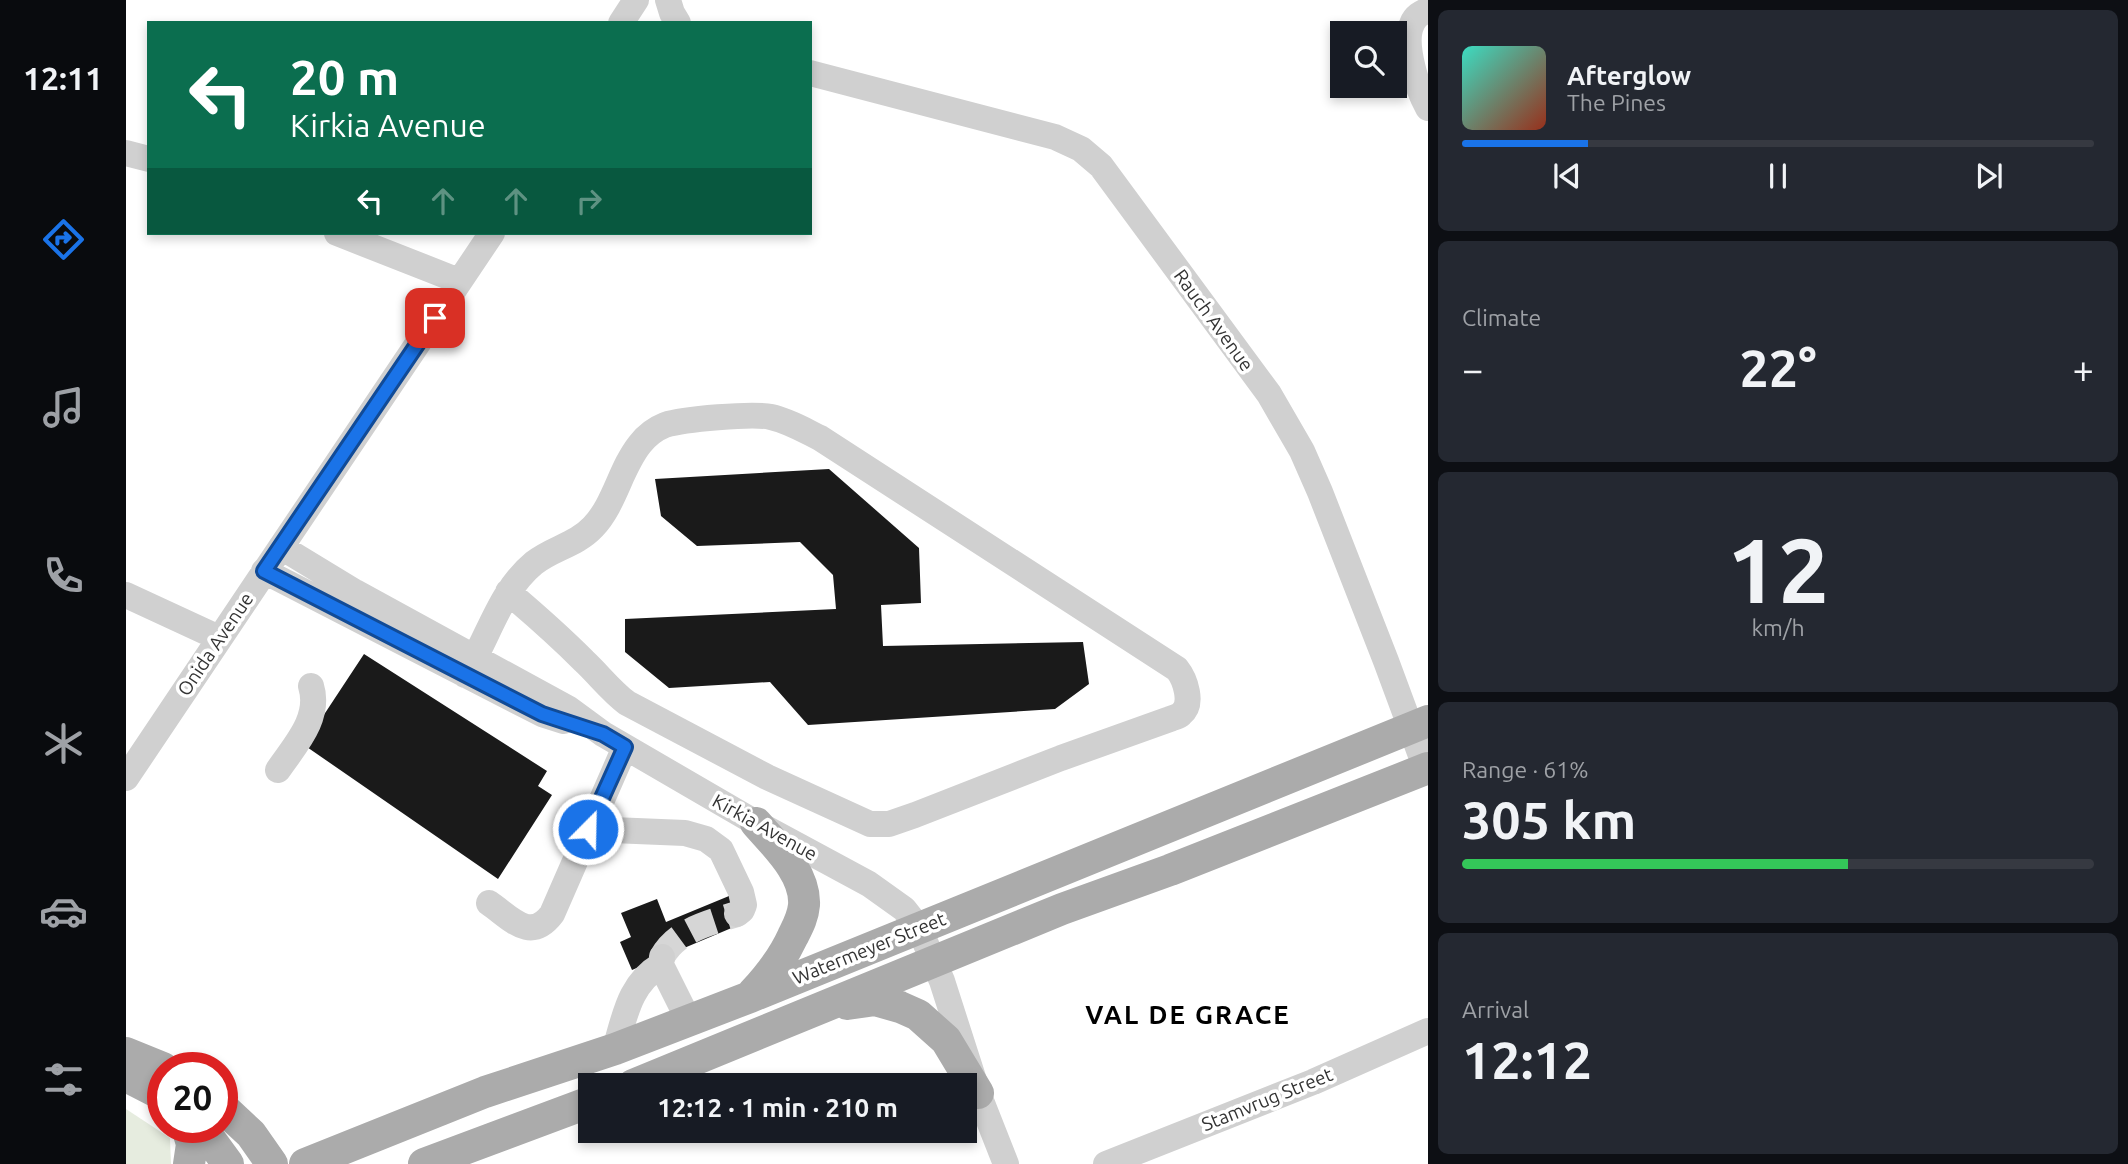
<!DOCTYPE html>
<meta charset="utf-8">
<style>
body{margin:0;font-family:Ubuntu,sans-serif;background:#242831;color:#f1f3f6;height:100vh;display:flex;flex-direction:column;font-size:26px;white-space:nowrap}
*{box-sizing:border-box;margin:0}
p{font-size:23px;color:#9ea1a6}
.icon{flex:none;width:38px;height:38px;fill:none;stroke:currentColor;stroke-width:2;stroke-linecap:round;stroke-linejoin:round}
.map{position:relative;flex:1;overflow:hidden}
.details{display:flex;flex-direction:column;gap:10px;padding:10px;background:#0d0f14;width:700px}
.details>*{flex:none}
.banner{position:absolute;left:21px;top:21px;width:665px;height:214px;border-radius:0px;box-shadow:0 4px 10px #0003;background:#0b6e4f;color:#fff;overflow:hidden}
.fabs{position:absolute;left:1204px;top:21px;display:grid;gap:14px}
.fabs a{display:grid;place-items:center;width:77px;height:77px;border-radius:0px;background:#171b24;box-shadow:0 4px 10px #0003;font-size:35px}
.speed{position:absolute;left:21px;top:1052px;display:flex;gap:14px;font-size:35px;font-weight:700;text-align:center}
.speed>*{display:grid;place-content:center;width:91px;height:91px;border-radius:50%;background:#171b24;box-shadow:0 4px 10px #0003;line-height:1}
.speed .limit{border:10px solid #d22;background:#fff;color:#111}
.pin{position:absolute;display:grid;place-items:center;width:60px;height:60px;color:#fff;margin:-30px;border-radius:14px;box-shadow:0 4px 10px #0006}
.me{position:absolute;width:77px;margin:-38px;rotate:23deg;stroke-linejoin:round;filter:drop-shadow(0 0 5px #0008)}
.turn{display:flex;align-items:center;gap:24px;height:147px;padding:0 28px;font-size:32px}
.turn .icon{width:91px;height:91px;stroke-width:2.5}
.turn b{display:block;font-size:49px;line-height:60px}
.lanes{display:flex;align-items:center;height:66px;padding:0 28px;background:#0003;justify-content:center;gap:35px;direction:ltr}
.lanes .off{opacity:.35}
.big{font-size:52px;font-weight:600;line-height:1.1}
.details .card{flex:1;display:flex;flex-direction:column;justify-content:center;gap:10px;min-width:0;padding:0 24px;border-radius:10px;background:#242831}
.details .dial{align-items:center;gap:0}
.dial b{font-size:91px;line-height:1}
.song{display:flex;align-items:center;gap:21px}
.cover{width:84px;height:84px;border-radius:10px;background:linear-gradient(135deg,hsl(170 70% 55%),hsl(10 70% 35%))}
.played{height:7px;border-radius:4px;background:linear-gradient(90deg,#1a73e8 20%,#363941 20%)}
.keys{display:flex;justify-content:space-around;direction:ltr}
.heat{display:flex;justify-content:space-between;align-items:center;font-size:38px;direction:ltr}
.charge{height:10px;border-radius:5px;background:linear-gradient(90deg,#34c759 61%,#363941 0)}
.trip{position:absolute;left:452px;top:1073px;width:399px;height:70px;border-radius:0px;background:#171b24;box-shadow:0 4px 10px #0003;font-weight:600;line-height:70px;text-align:center}
main{display:flex;flex:1;min-height:0}
.tabs{display:flex;flex-direction:column;width:126px;justify-content:space-around;align-items:center;background:#090b0e;color:#9ea1a6}
.tabs .icon{width:49px;height:49px}
.tabs .active{color:#1a73e8}
.tabs b{font-size:32px;color:#f1f3f6}
.map>svg:first-child{display:block}
</style>
<main>
<nav class="tabs">
<b>12:11</b>
<svg class="icon active" aria-label="directions" viewBox="0 0 24 24"><path d="M12 3l9 9-9 9-9-9zM9 14v-3h6M13 9l2 2-2 2"/></svg>
<svg class="icon" aria-label="music" viewBox="0 0 24 24"><path d="M9 18V5l10-2v13"/><circle cx="6" cy="18" r="3"/><circle cx="16" cy="16" r="3"/></svg>
<svg class="icon" aria-label="phone" viewBox="0 0 24 24"><path d="M5 4h4l2 5-3 2q2 4 5 5l2-3 5 2v4C11 20 4 13 5 4z"/></svg>
<svg class="icon" aria-label="climate" viewBox="0 0 24 24"><path d="M12 3v18M4 7l16 10M4 17L20 7"/></svg>
<svg class="icon" aria-label="car" viewBox="0 0 24 24"><path d="M5 17H2v-5l4-1 3-4h7l3 4 3 1v5h-3M9 17h6M6 11h13"/><circle cx="7" cy="17" r="2"/><circle cx="17" cy="17" r="2"/></svg>
<svg class="icon" aria-label="filters" viewBox="0 0 24 24"><path d="M4 7h16M4 17h16"/><circle cx="9" cy="7" r="2"/><circle cx="15" cy="17" r="2"/></svg>
</nav>
<div class="map">
<svg width="1302" height="1164" viewBox="0 0 1302 1164">
<rect width="100%" height="100%" fill="#fff"/>
<path fill="#e6ecdf" d="M0,1109L44,1138L45,1164H0Z"/>
<path fill="#1a1a1a" d="M703,469L793,548L795,603L755,605L757,646L957,642L963,684L929,709L682,725L644,682L543,688L499,652V619L710,609L707,575L674,542L571,546L535,516L529,479Z
M238,654L421,771L412,786L426,795L372,879L178,745Z
M603,896L615,924L506,970L494,942L505,937L495,913L531,899L540,922Z"/>
<g fill="none" stroke-linecap="round" stroke-linejoin="round">
<path stroke="#d6d6d6" stroke-width="26" stroke-dasharray="26 13" stroke-linecap="butt" d="M536,957C551,930 583,923 611,914"/>
<path stroke="#d0d0d0" stroke-width="26" d="M542,0L546,13L552,23
M1302,10C1295,13 1289,16 1286,24C1276,44 1292,90 1302,108
M495,23L510,0
M684,73L929,137L955,149L975,166L1143,394L1176,451L1194,492L1260,661L1300,769
M0,153L23,159
M211,233L333,281
M155,547L229,592L443,709L477,734L630,823L743,884L778,909L793,928L816,981L852,1093L880,1164
M138,571L416,714L438,721
M0,595L93,638
M339,675C363,637 373,592 408,563C427,548 450,545 467,527C489,504 494,469 514,444C521,435 529,429 539,425C557,419 627,413 645,417C663,421 678,430 694,438L1051,669C1059,679 1068,704 1055,714C1052,717 1048,717 1044,719L935,758L789,815L763,824H744L641,777L501,703C485,691 473,675 458,661C434,637 408,614 382,592
M152,770C169,745 195,718 185,686
M0,778L366,233
M462,829L559,833L580,839L595,850L615,892L618,905L616,910L611,914
M363,903C385,918 404,943 426,914L499,747
M536,957L535,965L563,1021
M489,1049C499,1016 503,984 535,965
M980,1164L1187,1082L1302,1031"/>
<path stroke="#ababab" stroke-width="32" d="M627,993C644,975 657,958 667,936C672,926 677,917 678,905C680,873 649,845 630,823
M721,1004L749,1000L774,1007L792,1015L820,1040L852,1093
M0,1053L37,1068
M0,1076L37,1095
M507,1085L936,909L1044,870L1302,768
M96,1107L125,1134L146,1164
M61,1127L66,1144L63,1164
M75,1127L102,1164
M179,1164L359,1092L489,1049L624,997L1302,721
M298,1164L464,1102"/>
</g>
<g fill="none" stroke-linecap="round" stroke-linejoin="round">
<g stroke="#114b97" stroke-width="18">
<path id="route" d="M309,318L138,571L416,714L477,734L499,747L462,829"/>
</g>
<use href="#route" stroke="#1a73e8" stroke-width="12"/>
</g>
<g text-anchor="middle" dominant-baseline="central" stroke-width="7" stroke-linejoin="round" paint-order="stroke">
<g font-size="19" fill="#333" stroke="#fff">
<text transform="translate(1088 320) rotate(54)">Rauch Avenue</text>
<text transform="translate(89 644) rotate(-56)">Onida Avenue</text>
<text transform="translate(639 827) rotate(29)">Kirkia Avenue</text>
<text transform="translate(743 948) rotate(-22)">Watermeyer Street</text>
<text transform="translate(1141 1099) rotate(-22)">Stamvrug Street</text>
</g>
<g font-size="26" font-weight="bold" letter-spacing="2" fill="#000" stroke="#fff">
<text x="1062" y="1014">VAL DE GRACE</text>
</g>
</g>
</svg>
<div class="fabs">
<a><svg class="icon" aria-label="search" viewBox="0 0 24 24"><circle cx="10" cy="10" r="6"/><path d="M15 15l6 6"/></svg></a>
</div>
<div class="speed"><div class="limit">20</div></div>
<div class="pin" style="left:309px;top:318px;background:#d93025"><svg class="icon" aria-label="arrive" viewBox="0 0 24 24"><path d="M6 21V4h12l-3 4 3 4H6"/></svg></div>
<svg class="me" style="left:462px;top:829px" viewBox="-20 -20 40 40"><circle r="17" fill="#1a73e8" stroke="#fff" stroke-width="3"/><path d="M0-11L8 9 0 5-8 9z" fill="#fff"/></svg>
<div class="trip">12:12 · 1 min · 210 m</div>
<div class="banner">
<div class="turn"><svg class="icon" aria-label="left" viewBox="0 0 24 24"><path d="M17 20v-9H6M10 6l-5 5 5 5"/></svg><div><b>20 m</b>Kirkia Avenue</div></div>
<div class="lanes"><svg class="icon" aria-label="left" viewBox="0 0 24 24"><path d="M17 20v-9H6M10 6l-5 5 5 5"/></svg><svg class="icon off" aria-label="ahead" viewBox="0 0 24 24"><path d="M12 20V5M6 11l6-6 6 6"/></svg><svg class="icon off" aria-label="ahead" viewBox="0 0 24 24"><path d="M12 20V5M6 11l6-6 6 6"/></svg><svg class="icon off" aria-label="right" viewBox="0 0 24 24"><path d="M7 20v-9h11M14 6l5 5-5 5"/></svg></div>
</div>
</div>
<section class="details">
<div class="card">
<div class="song"><i class="cover"></i><div><b>Afterglow</b><p>The Pines</p></div></div>
<div class="played"></div>
<div class="keys"><svg class="icon" aria-label="previous" viewBox="0 0 24 24"><path d="M18 5L8 12l10 7zM5 5v14"/></svg><svg class="icon" aria-label="pause" viewBox="0 0 24 24"><path d="M8 5v14M16 5v14"/></svg><svg class="icon" aria-label="next" viewBox="0 0 24 24"><path d="M6 5l10 7-10 7zM19 5v14"/></svg></div>
</div>
<div class="card"><p>Climate</p>
<div class="heat"><a>−</a><b class="big">22°</b><a>+</a></div>
</div>
<div class="card dial"><b>12</b><p>km/h</p></div>
<div class="card"><p>Range · 61%</p><b class="big">305 km</b><div class="charge"></div></div>
<div class="card"><p>Arrival</p><b class="big">12:12</b></div>
</section>
</main>
